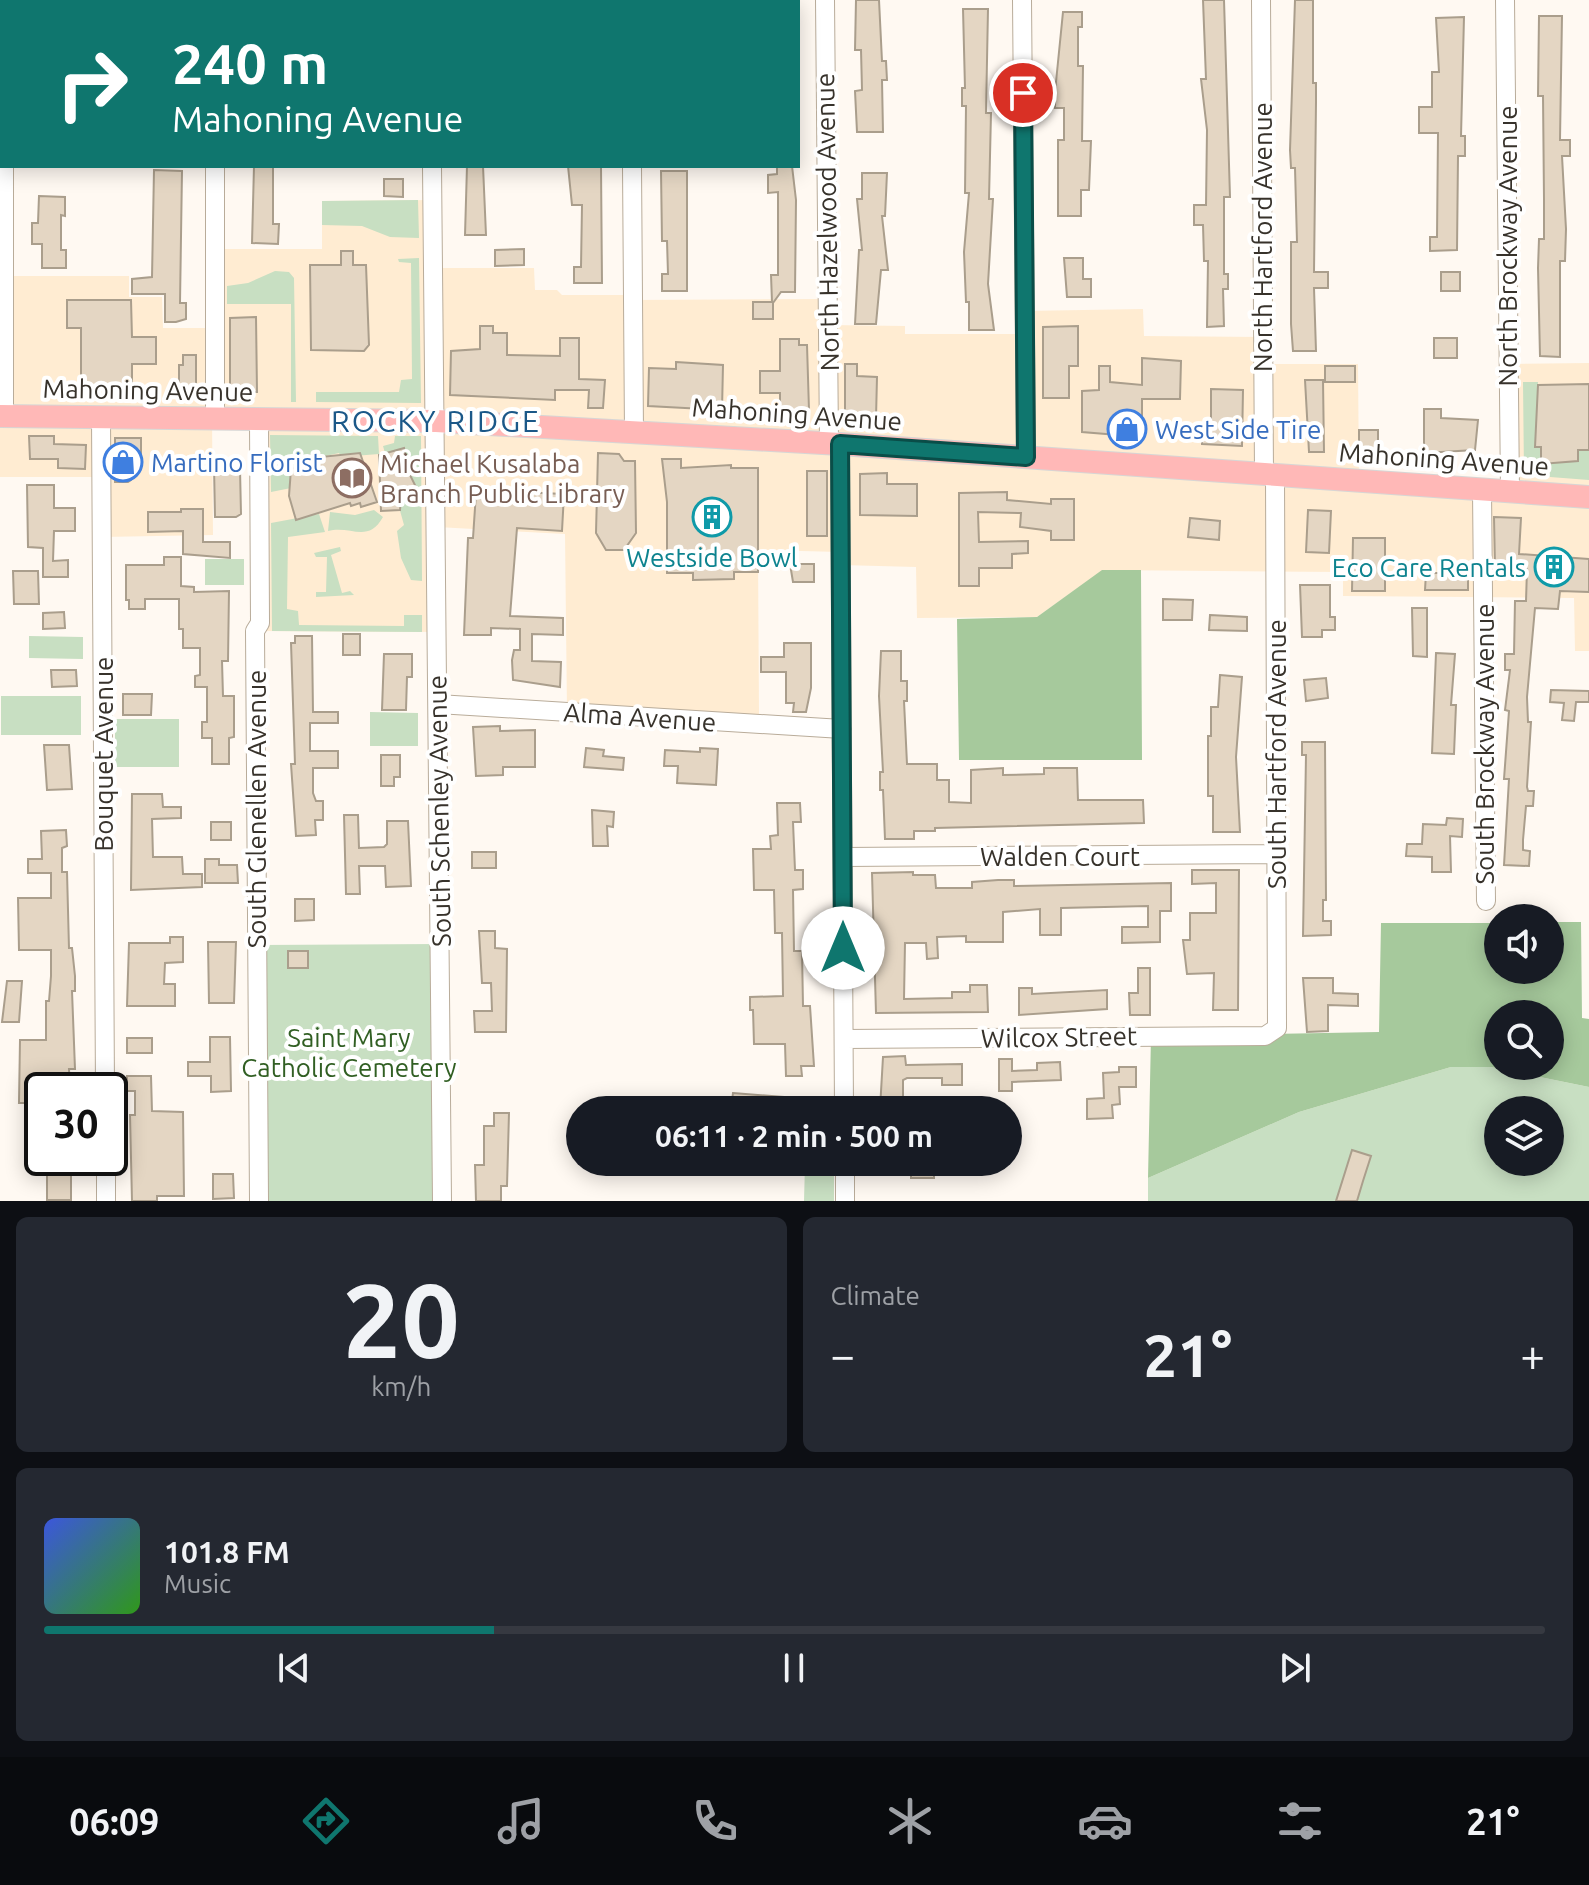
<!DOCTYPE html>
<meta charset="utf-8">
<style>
body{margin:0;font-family:Ubuntu,sans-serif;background:#242831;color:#f1f3f6;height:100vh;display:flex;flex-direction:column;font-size:30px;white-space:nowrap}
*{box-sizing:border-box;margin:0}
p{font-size:26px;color:#9ea1a6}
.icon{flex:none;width:44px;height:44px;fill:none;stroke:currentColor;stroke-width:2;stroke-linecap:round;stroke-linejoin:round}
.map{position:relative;height:1201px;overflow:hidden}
.drawer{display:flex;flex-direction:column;gap:16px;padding:16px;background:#0d0f14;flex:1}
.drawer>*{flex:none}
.guide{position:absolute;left:0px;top:0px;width:800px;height:168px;box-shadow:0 4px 20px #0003;background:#0f766e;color:#fff;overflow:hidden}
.fabs{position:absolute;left:1484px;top:904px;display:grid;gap:16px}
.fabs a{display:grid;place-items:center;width:80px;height:80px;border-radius:50%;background:#171b24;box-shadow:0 4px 20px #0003;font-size:40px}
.speed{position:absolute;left:24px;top:1072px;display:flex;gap:16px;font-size:40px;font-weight:700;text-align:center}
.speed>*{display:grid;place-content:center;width:104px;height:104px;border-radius:50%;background:#171b24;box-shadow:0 4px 20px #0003;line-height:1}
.speed .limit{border:4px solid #111;border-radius:12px;background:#fff;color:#111}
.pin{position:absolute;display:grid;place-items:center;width:68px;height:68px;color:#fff;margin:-34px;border:4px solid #fff;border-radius:50%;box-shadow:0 2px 8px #0007}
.me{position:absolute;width:88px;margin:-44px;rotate:0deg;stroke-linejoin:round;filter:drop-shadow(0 0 6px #0008)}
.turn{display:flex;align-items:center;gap:28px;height:168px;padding:0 40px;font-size:36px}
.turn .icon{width:104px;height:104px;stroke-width:2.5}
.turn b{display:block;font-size:56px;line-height:68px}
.big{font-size:60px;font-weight:600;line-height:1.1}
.drawer .widget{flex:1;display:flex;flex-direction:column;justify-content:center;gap:12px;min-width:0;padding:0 28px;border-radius:12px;background:#242831}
.drawer .dial{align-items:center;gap:0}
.dial b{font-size:104px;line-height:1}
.song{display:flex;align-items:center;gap:24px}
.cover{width:96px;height:96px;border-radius:12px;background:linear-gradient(135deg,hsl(230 70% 55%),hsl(110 70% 35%))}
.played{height:8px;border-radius:4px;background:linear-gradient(90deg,#0f766e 30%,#363941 30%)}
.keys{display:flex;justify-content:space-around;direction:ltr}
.heat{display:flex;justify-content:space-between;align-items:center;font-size:44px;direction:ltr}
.drawer .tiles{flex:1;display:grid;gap:16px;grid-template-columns:1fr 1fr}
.widget:last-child{grid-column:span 2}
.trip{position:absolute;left:566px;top:1096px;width:456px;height:80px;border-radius:40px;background:#171b24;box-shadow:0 4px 20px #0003;font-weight:600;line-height:80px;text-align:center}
.dock{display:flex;height:128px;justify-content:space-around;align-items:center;background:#090b0e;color:#9ea1a6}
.dock .icon{width:56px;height:56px}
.dock .selected{color:#0f766e}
.dock b{font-size:36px;color:#f1f3f6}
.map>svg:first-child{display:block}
</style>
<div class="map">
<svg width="1589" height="1201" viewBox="0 0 1589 1201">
<rect width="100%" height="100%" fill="#fff9f2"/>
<path fill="#ffecd2" d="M433,200L434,268H534L535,290H557L562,295H633V300L828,299L829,325L905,326V334H1024V311L1143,309L1144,336L1263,337L1264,364H1358L1359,481L1509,492L1508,364L1589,363V651H1575L1574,598L1343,596V572L1103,570L1037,617L917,618L916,567L841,565L840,552L758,550L759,715L567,712L565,534L437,527L438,632L255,631L258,419L212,418L213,535L102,537L101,477H0V276H129V297H162L163,328H215V249H322V201Z"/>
<path fill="#c8dfc2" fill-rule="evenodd" d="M418,200L419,238L390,237L362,226L322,225V201Z
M419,258L421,403L316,402V392H399L401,380L412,379L411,263L399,262L398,259Z
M275,271L289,272L294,278L296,402H291V304H227V286L248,283Z
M1523,382H1538L1535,447H1541V463L1578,461V449L1589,450V480L1524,475Z
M270,435L378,436L379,454L341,457L339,453L321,457L319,453L307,455L309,464L291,469V488L271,492Z
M395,436H421L422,581L411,580L401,558L397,531L404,525L399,507L403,505L397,500L419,493L406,466L404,448L385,453L383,446L394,443Z
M374,510L383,517C368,544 351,525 328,531L330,512L355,515Z
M319,514L325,532L288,537L287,609L298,611L299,625L404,626V615H422V632L272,631L271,523Z
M340,547L341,551L331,555L342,593L350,591L354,595L316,597V592H326L327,557H316L314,553Z
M205,559H244V585H205Z
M29,636L83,637V659L29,658Z
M1,696H81V735H1Z
M370,712L418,713V746H370Z
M115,719H179V767H115Z
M440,944L442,1201H259L257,945Z
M1451,1067H1491L1589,1087V1201H1148V1178L1299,1112ZM1498,1110H1550V1162H1498Z
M805,1164H834V1201H804Z"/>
<path fill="#a6c99c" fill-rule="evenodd" d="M1102,570H1141L1142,760H959L957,619L1037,617Z
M1550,922H1581L1582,1018L1589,1019V1087L1491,1067H1451L1299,1112L1148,1178L1151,1036L1379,1032L1381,923H1498V970H1550ZM1498,1014H1550V1066H1498Z"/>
<path fill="#e4d6c3" stroke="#aa9e8c" stroke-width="2" d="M856,0H879L882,61H886L887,80H882L883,132H857L855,91L862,90L861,50H855Z
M1203,0H1224L1230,197H1224V274H1228V289H1223L1224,326L1207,327L1208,261H1204L1203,225H1194V205H1206L1207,130L1201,79H1206Z
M1295,0H1313V83H1316V102L1314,272H1328V288H1314L1316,351H1293L1291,324V242H1297L1295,168H1291L1290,150Z
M963,9H988L986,113H991L989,199H993L988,284L994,330H969V302H966L964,252L969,193H965L966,106H962V88H965Z
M1063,12H1082V27H1078V66H1083L1082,141H1091L1089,190H1081V216H1058V140H1064V108H1055V92Z
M1539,16H1562L1560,140H1570V156H1562L1566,229L1565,261H1560V357L1540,356L1538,268L1539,239H1544V199L1543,96H1538Z
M1464,17L1461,136H1465V156H1458L1457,250L1430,251V237H1437L1438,133H1419V107H1432V72H1439L1436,18Z
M254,166H273V224H279L278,244L252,243Z
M467,166H483L486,235H465Z
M568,166H601L602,283H574V267H581L582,205H572Z
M777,166H792L796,200L795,292H781L773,303V319H753V302H772L771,275H778V192L768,193V175L777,174Z
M154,170L182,171L180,303H186V319L176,322H165V294H132V279L152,277Z
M661,171H687V291H662V274H668L667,241H662Z
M862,173H887L885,216H882L888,270H881L876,324H855L859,250H862L857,199H862Z
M384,179H403V197L384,196Z
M39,196L65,197V216L61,215V250H66V268H42V244H32V223H38Z
M524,249V265L495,266V250Z
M341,251H353V265H366L369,345L364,351L311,350L310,265H341Z
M1064,258H1083V279H1091V297H1067Z
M1441,272H1460V291H1441Z
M67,300H131L132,337H156V364H132V390H91L85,395L75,386L81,380V328H67Z
M256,317L257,392H230V318Z
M480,326H493V333H507V355L560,356V338H579V379L605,380L603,408H588L589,390H555V400L450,395L451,351L480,349Z
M1078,326V366H1069V398H1043V327Z
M1434,338H1457V358H1434Z
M780,339H799V345H807L809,410L804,414H780V393H760V371H780Z
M183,355H196V391H191V394H179V365H183Z
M1142,358L1181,361L1180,399H1142V437L1082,432V391L1099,390V366H1110V382L1142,385Z
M676,362L723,365L722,410L648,406L649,368L676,369Z
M845,364H857V376L877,377L876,418L845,415Z
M1325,366H1355V382H1325Z
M1305,380H1323L1324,452H1309Z
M1589,384V450H1578V461L1541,464V447H1535L1538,385Z
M1211,389L1243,390L1242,446L1202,444V428H1211Z
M1424,409H1441V418L1478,420L1475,450L1424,453Z
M1359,430H1378V455L1359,454Z
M29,436H54V444L86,445L85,469L58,468V459H30Z
M115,438H141V458H131V480L128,482H115Z
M404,448L407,469L419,493L401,498L400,510L381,511L379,455Z
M319,453L321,457L360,453L377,502L361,507L360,503L351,506L350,503L296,520L289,496L291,469L309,464L307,456Z
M598,453L619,454L624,461H635L636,533L624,550H606L596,533Z
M662,459H681V468L731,465V468H758V554H783V565H758V572H734V579L693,580V573H667V502Z
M214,466L240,469L241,514L236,517H215Z
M807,471H827V536H807Z
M887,473V484H917V516L860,515V474Z
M27,485H54V508H75V531H54L53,561L68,560V577H43V548L28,547Z
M518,492L564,494L562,531L517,528L510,616L563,618V635L532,634V661L561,662L560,687L513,680L512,660L514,650H520V629L491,628V635H464L468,538H473L476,493L518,495Z
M1007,492V500L1051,504V499H1074V540H1051V531L1020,527L1021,513L978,512L979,542L1028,541V553L1012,554V568H979V586H959V493Z
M181,509H203V542H230V558L183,554V531L148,532V512H181Z
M1308,510L1331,511L1329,553L1306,552Z
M1494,517L1521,518L1519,554L1589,559V592L1560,591L1558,609L1535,608L1527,697L1528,722H1531L1527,787L1528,791H1534L1533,806H1526L1523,840V850L1530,851L1529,866L1504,865L1509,779H1504L1509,711L1505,710L1510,670H1505V654H1514L1515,601H1526L1527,569L1495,567Z
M1190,518L1220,521L1219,540L1188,537Z
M1353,538H1385V591H1352Z
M164,557H181V586L194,587V592L229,591L228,661H222L223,696H234V737L229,738V764H212V738H202V722H207V687H195V676L200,675V648H183V629H179V599H145V609H129V600H126V565H164Z
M790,564H814V582H793Z
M13,571H38L39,604H14Z
M1426,573H1468V590H1425Z
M1300,585H1330V617H1335V630H1322V637H1302Z
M1163,599L1193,600L1192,620H1163Z
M1412,608H1427V657L1413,656Z
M64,612L65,628L43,629V613Z
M1210,615L1247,617V631L1209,630Z
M343,634H360V655H343Z
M295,636H312L313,712H338V723H310V751H338V768H313V793L316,801H323V820H315L316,835L296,836L291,764H295L291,643H295Z
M784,643H811V688L806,712H793L794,703H786V672H761V657H784Z
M881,651H901V681H907V701H904L907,764H937V780H949V802L971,803V770L1003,768V775L1044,774V768H1077L1078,800H1143L1144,823L935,828V831H914V839H885L883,790H880V772H883L879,696Z
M1436,653L1455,654L1451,705H1456L1454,754L1432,753Z
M384,654H412V677H407L406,710H382Z
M51,670H76L77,686L52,687Z
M1220,675L1242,677L1236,757L1240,832H1213V796H1208V736H1211V707H1218Z
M1326,678L1328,698L1306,701L1304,680Z
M1551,690L1589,691V702H1576L1574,721L1562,720L1564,703L1550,702Z
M123,694H152L151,715H123Z
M500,726V731L535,730V767H503V775L476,776L473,727Z
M1302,742H1325L1326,900H1323V921H1331V935L1303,936L1306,755H1302Z
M44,745H69L72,789L47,790Z
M586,748L604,750L603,756L624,758L623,770L584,767Z
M700,748L718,749L716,785L677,783L678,766H664L665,750L700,752Z
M381,755H400V777H394V786H381Z
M132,794H162L163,807H181V818L152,819L153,857H182L183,874H202V887L131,890Z
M777,803H800L801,822H793L795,870H803V889L793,890L794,951H802L803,1006H810L814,1066H801L802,1076H786L785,1044H754L753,1010H750V997L783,996L782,933H775L774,890H754L753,849H771L770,836L778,835Z
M592,810L614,812L613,827L607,826L608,846H593Z
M344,815H358L359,848L384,847L387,844V821H408L411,886L386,887L385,866H359L360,894H346Z
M1447,818L1463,819L1462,837L1450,836L1451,872H1432V857L1406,856L1407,844H1422L1423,824L1446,825Z
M211,822H231V840H211Z
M66,830L67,846L62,848V872H67L69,948H72L75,976V991H72L75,1069H69L70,1090H33V1103H19L20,1040H46V1001H49L51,976V950H19L18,898H51V873H28V859H42L41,831Z
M472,852H496V868H472Z
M205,859H219V865H237L238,883H205Z
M1192,870H1239L1238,1010H1213L1214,973L1187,974L1183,940H1190V913H1216V883L1192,884Z
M913,872V875H935L936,888H972V882L998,880H1014V886L1171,883V911H1160V942L1122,943V927H1148V906L1061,908V935H1040V909L1003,912V942H966V936L937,937L938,958L927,959L926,943H905L904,999L952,998V992H970V985H987L988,1012L876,1013L872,873Z
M295,899H314V920L295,921Z
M479,931H495V948L507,949L506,1032H475L474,1011H492L491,983H482Z
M170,937H183V962L165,963L164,984H175V1006H127L129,943H170Z
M208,942H236L234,1003H209Z
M288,951H308V968H288Z
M1138,968H1150V1015H1130L1129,993H1138Z
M1303,978H1333V993L1358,994V1006L1328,1005V1031L1307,1032Z
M7,981H22L19,1022H2Z
M1019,988H1032V994L1107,990V1009L1019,1015Z
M210,1037H230L231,1091L211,1092V1076H188V1062H210Z
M127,1038H152V1053H127Z
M905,1056L906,1065L962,1064V1085H942V1078H907L903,1080V1108L880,1109L883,1057Z
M999,1059H1012V1071L1037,1070V1063L1060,1062L1061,1080L1012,1082V1091H999Z
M1119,1067H1136V1087H1119L1120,1104L1112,1105L1113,1118L1087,1119V1099L1104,1098L1103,1073L1119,1072Z
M127,1076H151L152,1111L183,1112L184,1196H157V1201H132L130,1115H135V1091H127Z
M733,1093L809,1099L808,1110L731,1109Z
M494,1113H509L507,1186H501V1201H476L475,1165H484V1126H494Z
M1352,1150L1371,1156L1363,1181L1357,1201H1336Z
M71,1158V1200H47V1159Z
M911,1162H934V1178H911Z
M213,1174H233L234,1198L213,1199Z"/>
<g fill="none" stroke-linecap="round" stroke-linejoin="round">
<g stroke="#b9ac9a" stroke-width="20">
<path id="minor" d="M4,0V2
M215,0V2
M430,0V2
M631,0V2
M825,0L829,443
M1022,0L1026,457
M1261,0L1264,474
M1505,0L1510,492
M4,166V416
M215,166V418
M432,166L442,1201
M632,166L634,432
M101,417L105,1090
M840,444L844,1110
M1482,490L1486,901
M438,704L842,729
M843,857L1276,854
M844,1039L1265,1036L1277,1028L1275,475
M106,1158V1201
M845,1162V1201
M259,1201L255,631L260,623L259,419"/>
</g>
<g stroke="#d7d6d5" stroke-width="24">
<path id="major" d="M0,416L436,421L840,444L1589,497"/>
</g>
<use href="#minor" stroke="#fff" stroke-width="18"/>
<use href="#major" stroke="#ffb8b7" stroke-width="22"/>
</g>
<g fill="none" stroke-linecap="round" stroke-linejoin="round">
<g stroke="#0a4d48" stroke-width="20">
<path id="route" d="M843,948L840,444L1026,457L1023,93"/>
</g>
<use href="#route" stroke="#0f766e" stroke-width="14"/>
</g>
<defs>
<g id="shop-ring" transform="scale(2)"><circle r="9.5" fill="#fff" stroke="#3f7fe0" stroke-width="1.5"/><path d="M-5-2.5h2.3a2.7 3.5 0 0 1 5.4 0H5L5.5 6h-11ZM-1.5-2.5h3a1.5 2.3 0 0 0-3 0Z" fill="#3f7fe0"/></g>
<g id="library-ring" transform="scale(2)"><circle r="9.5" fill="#fff" stroke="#8d6e63" stroke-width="1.5"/><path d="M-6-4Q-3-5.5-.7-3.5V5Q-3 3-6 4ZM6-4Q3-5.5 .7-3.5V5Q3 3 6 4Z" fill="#8d6e63"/></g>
<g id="building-ring" transform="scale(2)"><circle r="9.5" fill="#fff" stroke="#0f9aa8" stroke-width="1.5"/><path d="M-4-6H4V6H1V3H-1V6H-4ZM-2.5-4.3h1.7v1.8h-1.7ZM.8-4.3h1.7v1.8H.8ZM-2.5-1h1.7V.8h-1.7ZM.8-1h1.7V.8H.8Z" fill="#0f9aa8"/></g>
</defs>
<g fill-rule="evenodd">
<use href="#shop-ring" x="1127" y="429"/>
<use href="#shop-ring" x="123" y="462"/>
<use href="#library-ring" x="352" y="478"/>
<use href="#building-ring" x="712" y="517"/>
<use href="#building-ring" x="1554" y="567"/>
</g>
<g text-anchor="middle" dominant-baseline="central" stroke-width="8" stroke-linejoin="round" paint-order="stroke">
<g font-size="26" fill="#37322b" stroke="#fff">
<text transform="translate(827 222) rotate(-91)">North Hazelwood Avenue</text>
<text transform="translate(1262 237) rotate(-90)">North Hartford Avenue</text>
<text transform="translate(1507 246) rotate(-90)">North Brockway Avenue</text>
<text transform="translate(148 390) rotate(1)">Mahoning Avenue</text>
<text transform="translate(797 414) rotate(4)">Mahoning Avenue</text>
<text transform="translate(1444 459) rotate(4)">Mahoning Avenue</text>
<text transform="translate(640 717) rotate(4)">Alma Avenue</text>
<text transform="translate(1484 744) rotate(-90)">South Brockway Avenue</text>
<text transform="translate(103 754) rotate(-90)">Bouquet Avenue</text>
<text transform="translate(1276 754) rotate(-90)">South Hartford Avenue</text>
<text transform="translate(256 809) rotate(-90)">South Glenellen Avenue</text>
<text transform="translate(439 811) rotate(-91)">South Schenley Avenue</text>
<text x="1060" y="856">Walden Court</text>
<text transform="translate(1059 1037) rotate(-1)">Wilcox Street</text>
</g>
<g font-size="26" fill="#366cbe" stroke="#fff" text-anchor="start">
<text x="1155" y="429">West Side Tire</text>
<text x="151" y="462">Martino Florist</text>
</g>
<g font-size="26" fill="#785e54" stroke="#fff" text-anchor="start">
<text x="380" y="463">Michael Kusalaba<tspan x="380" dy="30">Branch Public Library</tspan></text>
</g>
<g font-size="26" fill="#0d838f" stroke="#fff">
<text x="712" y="557">Westside Bowl</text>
<text x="1526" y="567" text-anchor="end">Eco Care Rentals</text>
</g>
<g font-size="26" fill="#315f23" stroke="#fff">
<text x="349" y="1037">Saint Mary<tspan x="349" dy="30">Catholic Cemetery</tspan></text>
</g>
<g font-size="30" letter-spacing="2" fill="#1b5888" stroke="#fff">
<text x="436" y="421">ROCKY RIDGE</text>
</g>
</g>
</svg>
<div class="fabs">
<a><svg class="icon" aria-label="sound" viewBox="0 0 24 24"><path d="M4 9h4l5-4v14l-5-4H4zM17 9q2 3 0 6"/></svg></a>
<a><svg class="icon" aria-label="search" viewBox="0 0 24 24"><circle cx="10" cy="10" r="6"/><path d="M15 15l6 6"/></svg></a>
<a><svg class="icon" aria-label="layers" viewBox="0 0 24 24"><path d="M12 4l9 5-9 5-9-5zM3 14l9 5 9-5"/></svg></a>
</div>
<div class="speed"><div class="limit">30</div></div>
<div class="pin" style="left:1023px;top:93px;background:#d93025"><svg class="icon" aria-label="arrive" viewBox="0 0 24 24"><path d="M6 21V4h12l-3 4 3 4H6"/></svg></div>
<svg class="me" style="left:843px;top:948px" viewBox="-20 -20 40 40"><circle r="19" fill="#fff"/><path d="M0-13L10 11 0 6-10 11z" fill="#0f766e"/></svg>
<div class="trip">06:11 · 2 min · 500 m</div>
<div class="guide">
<div class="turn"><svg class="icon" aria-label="right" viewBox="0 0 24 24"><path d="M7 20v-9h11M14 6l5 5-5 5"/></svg><div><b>240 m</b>Mahoning Avenue</div></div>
</div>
</div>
<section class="drawer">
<div class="tiles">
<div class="widget dial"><b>20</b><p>km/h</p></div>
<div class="widget"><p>Climate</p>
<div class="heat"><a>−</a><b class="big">21°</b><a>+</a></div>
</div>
<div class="widget">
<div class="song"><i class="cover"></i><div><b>101.8 FM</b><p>Music</p></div></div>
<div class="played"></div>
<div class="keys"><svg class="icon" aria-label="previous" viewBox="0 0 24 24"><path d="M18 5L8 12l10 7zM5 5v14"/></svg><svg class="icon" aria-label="pause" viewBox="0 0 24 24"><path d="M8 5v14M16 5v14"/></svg><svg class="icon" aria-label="next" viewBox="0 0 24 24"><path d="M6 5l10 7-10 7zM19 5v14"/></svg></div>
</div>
</div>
</section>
<nav class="dock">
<b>06:09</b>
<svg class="icon selected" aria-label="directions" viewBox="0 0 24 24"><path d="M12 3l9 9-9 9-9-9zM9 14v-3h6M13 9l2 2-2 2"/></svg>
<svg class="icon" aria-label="music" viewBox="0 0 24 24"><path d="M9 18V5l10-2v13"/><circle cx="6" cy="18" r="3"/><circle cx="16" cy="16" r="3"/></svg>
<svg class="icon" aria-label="phone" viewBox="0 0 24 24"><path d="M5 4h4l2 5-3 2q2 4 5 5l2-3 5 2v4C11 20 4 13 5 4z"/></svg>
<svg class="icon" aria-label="climate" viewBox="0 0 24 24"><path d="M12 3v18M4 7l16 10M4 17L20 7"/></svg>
<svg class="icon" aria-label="car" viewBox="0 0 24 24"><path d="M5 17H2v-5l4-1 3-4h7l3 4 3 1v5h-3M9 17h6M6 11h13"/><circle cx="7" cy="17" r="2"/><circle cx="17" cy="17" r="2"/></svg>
<svg class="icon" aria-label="filters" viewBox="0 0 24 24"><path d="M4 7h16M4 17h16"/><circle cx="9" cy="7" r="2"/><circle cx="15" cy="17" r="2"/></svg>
<b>21°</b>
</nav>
